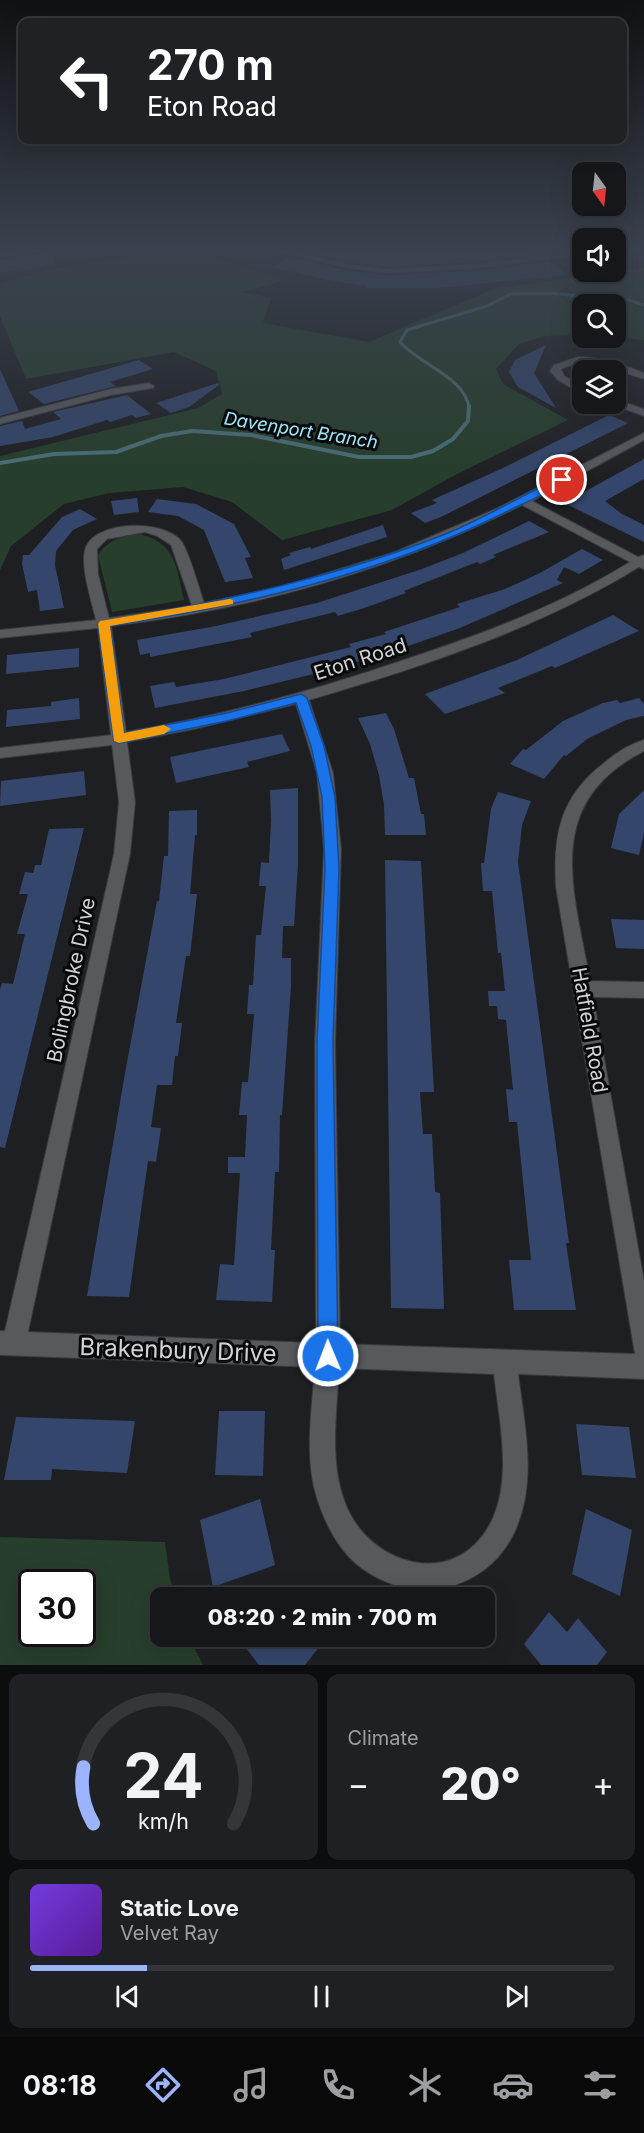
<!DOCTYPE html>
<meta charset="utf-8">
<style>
body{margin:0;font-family:Inter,sans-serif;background:#1f2023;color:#f1f3f6;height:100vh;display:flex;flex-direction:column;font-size:22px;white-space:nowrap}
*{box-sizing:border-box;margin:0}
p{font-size:20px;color:#9e9fa2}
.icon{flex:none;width:33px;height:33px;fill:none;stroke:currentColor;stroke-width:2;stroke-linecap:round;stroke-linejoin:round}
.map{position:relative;height:1665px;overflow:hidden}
.sheet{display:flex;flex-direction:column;gap:9px;padding:9px;background:#0c0d0e;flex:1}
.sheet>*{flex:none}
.top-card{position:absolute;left:18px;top:18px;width:609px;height:126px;border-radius:12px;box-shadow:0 6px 24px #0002,0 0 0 2px #353639;background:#202124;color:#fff;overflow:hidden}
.needle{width:39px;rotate:165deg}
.fabs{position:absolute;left:572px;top:162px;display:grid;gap:12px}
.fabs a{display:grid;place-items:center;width:54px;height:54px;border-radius:12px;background:#16171a;box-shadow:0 6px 24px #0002,0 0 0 2px #353639;font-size:30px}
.speed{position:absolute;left:18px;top:1569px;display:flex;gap:12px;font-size:30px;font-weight:700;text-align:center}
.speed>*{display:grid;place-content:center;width:78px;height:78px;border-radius:50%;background:#16171a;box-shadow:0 6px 24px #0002,0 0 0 2px #353639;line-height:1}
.speed .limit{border:3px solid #111;border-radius:9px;background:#fff;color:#111}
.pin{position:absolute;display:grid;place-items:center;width:51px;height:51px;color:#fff;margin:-26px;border:3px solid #fff;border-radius:50%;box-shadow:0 2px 6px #0007}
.me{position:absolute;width:66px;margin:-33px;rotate:359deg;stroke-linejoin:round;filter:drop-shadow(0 0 4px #0008)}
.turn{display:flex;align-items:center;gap:21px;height:126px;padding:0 30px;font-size:27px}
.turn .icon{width:78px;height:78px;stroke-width:2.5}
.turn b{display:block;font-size:42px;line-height:51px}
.big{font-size:45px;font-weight:800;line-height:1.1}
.sheet .widget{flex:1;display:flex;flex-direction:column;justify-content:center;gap:9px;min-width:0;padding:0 21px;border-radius:12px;background:#1f2023}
.sheet .dial{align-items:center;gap:0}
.dial svg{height:156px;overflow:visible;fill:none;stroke:#353639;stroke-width:7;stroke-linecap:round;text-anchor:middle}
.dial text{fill:#f1f3f6;stroke:none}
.song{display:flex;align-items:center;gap:18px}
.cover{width:72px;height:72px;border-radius:9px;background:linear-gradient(135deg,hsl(260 70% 55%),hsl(270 70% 35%))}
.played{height:6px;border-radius:3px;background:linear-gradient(90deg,#9cb4fd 20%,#353639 20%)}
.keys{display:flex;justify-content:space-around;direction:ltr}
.heat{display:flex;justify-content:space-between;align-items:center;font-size:33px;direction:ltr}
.sheet .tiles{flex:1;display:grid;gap:9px;grid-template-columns:1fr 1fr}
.widget:last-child{grid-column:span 2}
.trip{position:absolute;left:150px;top:1587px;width:345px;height:60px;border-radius:12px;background:#16171a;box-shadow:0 6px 24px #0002,0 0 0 2px #353639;font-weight:800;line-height:60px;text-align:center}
.tabs{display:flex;height:96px;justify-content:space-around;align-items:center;background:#09090a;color:#9e9fa2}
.tabs .icon{width:42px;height:42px}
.tabs .active{color:#9cb4fd}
.tabs b{font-size:27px;color:#f1f3f6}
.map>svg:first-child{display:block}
</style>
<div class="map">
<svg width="644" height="1665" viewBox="0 0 644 1665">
<rect width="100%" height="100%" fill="#1e1f22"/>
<path fill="#263e2b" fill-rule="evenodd" d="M195,253L286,280L242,292L271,298L263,323L369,342L496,288L644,268V340L615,337V304H582V335L545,336L519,344L496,369L503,384L568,420L457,474L392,510L282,540L232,502L183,487L109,493L64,504L11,546L0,570V456L198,408L222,394L216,371L174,352L26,379L0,316V284C62,262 130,258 195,253Z
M140,534C177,544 176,567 184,600L112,612L98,555C109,539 122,536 140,534Z
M0,1537L165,1542L170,1579L176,1597L160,1598V1636L189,1637L203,1665H0ZM82,1582V1634H32V1582Z"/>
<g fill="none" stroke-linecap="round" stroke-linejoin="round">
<path stroke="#4a6f76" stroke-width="3" d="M469,408C466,378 420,365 400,342L407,330L487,306L511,294L547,293L629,300L644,305"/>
<path stroke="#4a6f76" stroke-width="4" d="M0,463L54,454L116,452L161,436L192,431L251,435L359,457H411L433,451L453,439L468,421L469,406"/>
</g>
<path fill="#34466c" d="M303,248H454L459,252L502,248H536L543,254L479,262L388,267L353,263L299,251Z
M54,251L55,264L0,273V260Z
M288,257L352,271L388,275L479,270L551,261L567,275L438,288H366L367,286L324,279L271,267Z
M546,345L534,373L556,408L518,387L509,372L515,360Z
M139,360L153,369L110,382L116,386L44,404L28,392Z
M0,369L19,411L0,416Z
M218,383L219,385L189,407L171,413L156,403Z
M127,395L151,414L136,418L132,415L110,422L107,420L53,437L0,446V426L22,421L25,429L61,419L53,412Z
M609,415L628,423L441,517L425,523L411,513L437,503L432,500L503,468Z
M644,459V479L605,501L622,514L644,525V542L564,503Z
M137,498L139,512L114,515L111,501Z
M157,499L196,504L234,524L251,557L245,558L253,578L225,582L204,530L178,516L148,512Z
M80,509L97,519L73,530L56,551L55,565L64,608L40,611L37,590L28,592L22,564L23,555H29L62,517Z
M529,521L549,532L493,555L496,557L480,564L477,562L404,591L406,593L364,608L338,616L335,612L250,633L252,637L227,642L150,657V653L140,655L137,640L216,626L317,603L422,569L463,553Z
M383,525L387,537L284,570L281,559L291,555L289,553L310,547L311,549Z
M582,549L603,560L579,574L564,567L557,580L563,583L460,628L385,654L318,673L244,691L155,708L150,686L174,682L176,687L224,679L351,647L349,644L386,634L384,632L460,607L457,604L505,589L540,573Z
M613,615L639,631L555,668L552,666L498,688L505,693L445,714L425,694L517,660Z
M79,648V667L6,674L7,655Z
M79,698L80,719L6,727L7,710L51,706V702Z
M639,698L644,704V716L626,720L587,739L566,756L564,755L544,779L510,764L523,749L526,750L563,721L603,703L617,700L620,703Z
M386,713L394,729L409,778H414L421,814H424L426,835H385L384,805L379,775L370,744L358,718Z
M282,734L290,751L247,762L249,767L176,783L170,757Z
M84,771L86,795L0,806L1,781Z
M298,788V864L294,926H283L282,958H291V986L282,1115H280L279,1172H275L271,1250H275L272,1302L216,1300L220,1264L234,1265L240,1173H228V1157H245L247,1115H239L242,1082H248L254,1014H247L249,985H253L256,935H261L266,886H259L261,862L269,863L271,820L270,790Z
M644,790V833L639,855L611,848L619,814Z
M498,792L531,801L522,825L518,862L569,1243H566L576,1310H514L509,1260H531L517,1122H509L506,1089L513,1090L506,1020L498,1019L497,1006H489L488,991H505L501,953H498L492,891H483L481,863H484L491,809Z
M197,810V835H195L190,894H197L190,956H186L176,1023H182L178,1056H175L172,1085H157L151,1127L161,1128L156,1162L148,1161L129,1297L87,1296L125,1073L157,901H159L164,856H168L169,811Z
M84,828L5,1148L0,1147V990L2,983L13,984L25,934H17L28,894H19L25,872L33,873L35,865H41L49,829Z
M385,860L421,861L434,1092H420L423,1134H432L435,1192L440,1193L444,1309L391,1308Z
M611,919L644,920V949L616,948Z
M219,1411H265L263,1476L215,1475Z
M16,1417L135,1421L127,1473L52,1469L51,1480H4Z
M576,1424L629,1427L636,1478L582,1475Z
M260,1499L275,1565L213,1587L200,1520Z
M586,1509L632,1530L620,1596L572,1574Z
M549,1612L567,1632L578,1618L607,1652L597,1665H541L524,1644Z
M237,1636H328L305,1665H259Z"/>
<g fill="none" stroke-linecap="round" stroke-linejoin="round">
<g stroke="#38393c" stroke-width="2">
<path id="street" d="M36,248H56L0,258V254Z
M260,248H276L353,265L388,269L479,264L582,251V255L479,268L388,273L353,269Z
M578,357C602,357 622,364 644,373V379C615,371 590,355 561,369L564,376L582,386V393L578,392L558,380L550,371L554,365Z
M149,383L154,386L153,388L111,395L0,424V418L111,389Z
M615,399L644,409V416L611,404H615Z
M644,433V440L532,501L638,557L644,555V569L639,567C538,629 422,667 309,700L333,773L341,849L335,1044L340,1344L635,1354L556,887C553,834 560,797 604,763C616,753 629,744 644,740V751C541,804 574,890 590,981L644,982V998L593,997L644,1281V1379L518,1374C525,1427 538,1485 513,1535C484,1592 414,1606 363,1569C340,1553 325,1524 317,1498C304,1457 312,1409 315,1367L0,1355V1331H5L114,854L119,802L112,745L0,758V748L111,735L98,628L0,638V630L96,620C92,602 79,564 86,547C97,520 165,519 182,542C190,555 199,588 204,603L285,586L395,552L498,508ZM522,505L630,562C559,606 482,634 404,660C313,691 220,716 126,732L111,626C254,609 393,570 522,505ZM145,532L157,536L171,545L192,606L109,618L98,574L97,549L107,539ZM296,704L317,773L324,849L315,1044L316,1343L28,1332L130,854L135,802L127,742L194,729ZM339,1368L494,1374C499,1419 512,1475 493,1518C459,1593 367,1567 344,1500C329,1459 337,1410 339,1368Z"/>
</g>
<use href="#street" fill="#58595d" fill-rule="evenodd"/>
</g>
<linearGradient id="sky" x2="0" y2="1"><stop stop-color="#101113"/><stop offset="0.52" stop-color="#3b424f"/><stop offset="1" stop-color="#3b424f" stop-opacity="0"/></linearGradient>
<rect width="644" height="481" fill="url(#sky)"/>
<path fill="#1a73e8" stroke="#114b97" stroke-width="1.5" d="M558,478L566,480C551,493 521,504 502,514C378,575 245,605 110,626L124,733L227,713L301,694L307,698L324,746L335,797L339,869L333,1042L338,1356L335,1363L328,1366L321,1363L318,1356L317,1042L325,869L322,797L311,746L296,703L227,721L119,743L114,741L98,624L104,621C222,602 337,577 448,533C486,517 522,496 558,478Z"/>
<path fill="#f59e0b" d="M230,599L233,600V604L110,626L124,733L164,725L171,729L164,734L119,743L114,741L98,624L100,621Z"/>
<g text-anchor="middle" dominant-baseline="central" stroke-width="6" stroke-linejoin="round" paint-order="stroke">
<g font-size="18" font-style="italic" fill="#9ceaf9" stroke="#09090b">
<text transform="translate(301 430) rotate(9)">Davenport Branch</text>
</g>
<g font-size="20" fill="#d1d2d4" stroke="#09090b">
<text transform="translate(360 659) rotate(-18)">Eton Road</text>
<text transform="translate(71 980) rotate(-78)">Bolingbroke Drive</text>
<text transform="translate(590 1030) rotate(80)">Hatfield Road</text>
</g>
<g font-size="24" fill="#d1d2d4" stroke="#09090b">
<text transform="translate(178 1350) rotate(2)">Brakenbury Drive</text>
</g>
</g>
</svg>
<div class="fabs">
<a><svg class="needle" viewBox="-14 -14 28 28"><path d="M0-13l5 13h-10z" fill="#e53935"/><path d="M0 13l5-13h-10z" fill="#9e9fa2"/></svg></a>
<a><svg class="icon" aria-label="sound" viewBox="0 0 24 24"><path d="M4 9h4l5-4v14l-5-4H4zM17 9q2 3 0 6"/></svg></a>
<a><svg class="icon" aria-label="search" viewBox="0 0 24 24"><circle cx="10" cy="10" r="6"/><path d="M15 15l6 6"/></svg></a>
<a><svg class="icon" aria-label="layers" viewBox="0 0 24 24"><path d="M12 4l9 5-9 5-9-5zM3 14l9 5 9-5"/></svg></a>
</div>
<div class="speed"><div class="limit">30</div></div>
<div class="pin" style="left:562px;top:480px;background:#d93025"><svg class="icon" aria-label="arrive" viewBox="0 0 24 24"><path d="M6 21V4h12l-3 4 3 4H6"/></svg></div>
<svg class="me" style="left:328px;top:1356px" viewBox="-20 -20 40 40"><circle r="17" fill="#1a73e8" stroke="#fff" stroke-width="3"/><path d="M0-11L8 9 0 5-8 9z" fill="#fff"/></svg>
<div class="trip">08:20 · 2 min · 700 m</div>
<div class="top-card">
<div class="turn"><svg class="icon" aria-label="left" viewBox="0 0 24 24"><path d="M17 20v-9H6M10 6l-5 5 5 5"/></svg><div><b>270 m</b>Eton Road</div></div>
</div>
</div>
<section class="sheet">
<div class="tiles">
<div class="widget dial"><svg viewBox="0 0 100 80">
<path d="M14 69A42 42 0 1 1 86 69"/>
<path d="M14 69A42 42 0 0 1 9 40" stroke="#9cb4fd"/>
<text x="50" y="56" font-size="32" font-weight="700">24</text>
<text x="50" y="72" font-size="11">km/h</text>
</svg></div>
<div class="widget"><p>Climate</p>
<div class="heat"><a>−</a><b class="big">20°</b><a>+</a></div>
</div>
<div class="widget">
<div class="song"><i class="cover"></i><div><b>Static Love</b><p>Velvet Ray</p></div></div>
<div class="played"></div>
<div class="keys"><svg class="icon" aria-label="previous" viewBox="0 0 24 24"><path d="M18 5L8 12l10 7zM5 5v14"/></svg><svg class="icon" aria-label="pause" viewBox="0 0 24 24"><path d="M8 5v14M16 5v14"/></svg><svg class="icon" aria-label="next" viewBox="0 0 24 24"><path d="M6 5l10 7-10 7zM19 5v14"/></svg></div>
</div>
</div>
</section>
<nav class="tabs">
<b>08:18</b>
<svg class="icon active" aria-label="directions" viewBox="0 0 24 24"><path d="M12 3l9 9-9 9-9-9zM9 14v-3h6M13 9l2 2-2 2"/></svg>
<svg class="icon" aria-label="music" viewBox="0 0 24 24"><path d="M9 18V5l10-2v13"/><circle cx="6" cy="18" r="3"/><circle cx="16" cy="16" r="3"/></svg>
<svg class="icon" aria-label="phone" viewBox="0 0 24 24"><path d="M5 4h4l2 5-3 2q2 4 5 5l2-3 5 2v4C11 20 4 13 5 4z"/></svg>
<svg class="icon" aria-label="climate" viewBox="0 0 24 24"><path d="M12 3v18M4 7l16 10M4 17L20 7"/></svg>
<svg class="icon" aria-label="car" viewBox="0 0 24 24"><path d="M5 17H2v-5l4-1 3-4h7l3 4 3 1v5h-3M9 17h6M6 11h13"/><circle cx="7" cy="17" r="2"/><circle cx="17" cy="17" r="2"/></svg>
<svg class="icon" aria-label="filters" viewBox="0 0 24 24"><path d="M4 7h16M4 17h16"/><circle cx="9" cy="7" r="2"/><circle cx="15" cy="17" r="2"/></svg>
</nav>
